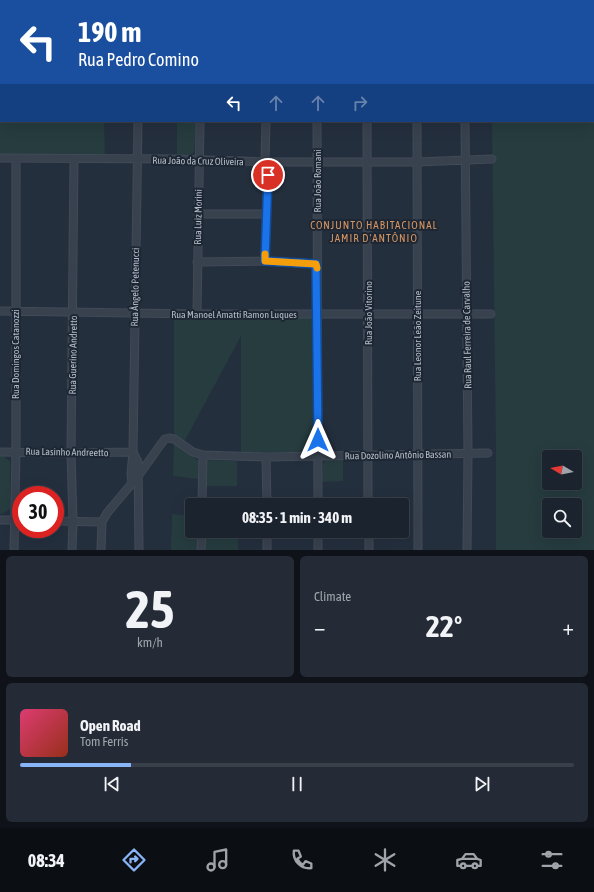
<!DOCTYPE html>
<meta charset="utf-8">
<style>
body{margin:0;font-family:"Asap Condensed",sans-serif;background:#242b36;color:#f1f3f6;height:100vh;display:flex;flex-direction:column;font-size:15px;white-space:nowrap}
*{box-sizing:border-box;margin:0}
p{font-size:13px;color:#a0a4aa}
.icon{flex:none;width:22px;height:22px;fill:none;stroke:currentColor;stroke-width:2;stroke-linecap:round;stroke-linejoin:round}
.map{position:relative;height:550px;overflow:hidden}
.drawer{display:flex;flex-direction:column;gap:6px;padding:6px;background:#0f1319;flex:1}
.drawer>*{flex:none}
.banner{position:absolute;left:0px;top:0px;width:594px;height:122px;box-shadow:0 4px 16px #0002,0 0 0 1px #39404a;background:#1a4fa0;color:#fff;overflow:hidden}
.needle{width:26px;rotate:280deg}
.buttons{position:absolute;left:542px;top:450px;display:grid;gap:8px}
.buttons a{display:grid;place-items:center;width:40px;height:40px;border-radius:4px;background:#1b232e;box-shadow:0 4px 16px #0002,0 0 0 1px #39404a;font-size:20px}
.speed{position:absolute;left:12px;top:486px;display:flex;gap:8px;font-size:20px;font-weight:700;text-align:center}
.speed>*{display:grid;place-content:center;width:52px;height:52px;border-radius:50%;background:#1b232e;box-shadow:0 4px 16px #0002,0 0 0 1px #39404a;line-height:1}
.speed .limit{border:6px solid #d22;background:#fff;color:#111}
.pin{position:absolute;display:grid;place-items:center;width:34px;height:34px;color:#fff;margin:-17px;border:2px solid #fff;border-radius:50%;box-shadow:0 1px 4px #0007}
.me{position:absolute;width:44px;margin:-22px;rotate:0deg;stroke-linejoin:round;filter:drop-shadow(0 0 3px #0008)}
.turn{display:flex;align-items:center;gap:14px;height:84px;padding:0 12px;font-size:18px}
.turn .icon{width:52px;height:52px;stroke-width:2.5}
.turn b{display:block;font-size:28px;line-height:34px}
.lanes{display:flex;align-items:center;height:38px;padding:0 12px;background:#0003;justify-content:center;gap:20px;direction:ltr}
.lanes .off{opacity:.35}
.big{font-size:30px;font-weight:700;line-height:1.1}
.drawer .widget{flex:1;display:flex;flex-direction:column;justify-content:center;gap:6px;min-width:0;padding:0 14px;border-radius:6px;background:#242b36}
.drawer .dial{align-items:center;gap:0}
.dial b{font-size:52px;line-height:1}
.song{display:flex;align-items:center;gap:12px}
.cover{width:48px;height:48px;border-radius:6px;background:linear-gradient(135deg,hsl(340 70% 55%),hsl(10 70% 35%))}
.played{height:4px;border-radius:2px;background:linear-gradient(90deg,#8ab4f8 20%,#39404a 20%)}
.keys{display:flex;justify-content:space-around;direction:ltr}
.heat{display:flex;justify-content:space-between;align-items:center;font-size:22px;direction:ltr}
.drawer .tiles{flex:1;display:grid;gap:6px;grid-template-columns:1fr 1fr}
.widget:last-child{grid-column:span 2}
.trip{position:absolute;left:185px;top:498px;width:224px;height:40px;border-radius:4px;background:#1b232e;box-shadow:0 4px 16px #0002,0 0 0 1px #39404a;font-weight:700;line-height:40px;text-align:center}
.dock{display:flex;height:64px;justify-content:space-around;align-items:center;background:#0b0e12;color:#a0a4aa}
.dock .icon{width:28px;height:28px}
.dock .on{color:#8ab4f8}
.dock b{font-size:18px;color:#f1f3f6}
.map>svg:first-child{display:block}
</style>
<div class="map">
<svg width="594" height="550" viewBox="0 0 594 550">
<rect width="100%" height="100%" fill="#242f3e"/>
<path fill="#263c3f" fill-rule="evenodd" d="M491,0H594V550H496V450L492,121H593V1H491ZM549,457H575V483H549ZM549,505H575V531H549Z
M0,23L1,121H104L105,156L0,154Z
M177,121H196L194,152L189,156H177Z
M174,316L308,317L311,319L313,322V444L306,452H241V336L184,442L174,435Z
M174,443L199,461L198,479L173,476Z
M0,456H3L10,461V509L2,514H0Z
M210,460L237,461V486H205L206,464L207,461Z
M327,460H343V481L321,482L323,464Z
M172,514L192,516V531H198L197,550H171Z
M205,531H238V550H204Z"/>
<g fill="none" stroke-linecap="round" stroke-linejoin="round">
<g stroke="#414a57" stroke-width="9">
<path id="minor" d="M267,0V1
M366,0V1
M416,0V1
M465,0V1
M19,1V0
M77,1V0
M142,1V0
M202,1V0
M317,1V0
M0,19H1
M138,121L133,452L138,462L139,550
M317,121L318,505
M367,121L368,505
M417,121L418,550
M465,121L468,454L467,550
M0,158L177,159L268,162H417L492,159
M265,162L266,121
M198,214H267
M265,261L268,162
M197,262L265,261L317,264
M0,311L197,314H491
M197,314L200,121
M0,452L71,453L133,452L131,474L132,483
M266,457L267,505
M202,505L203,455
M0,520H21
M55,521L102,522
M267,531V550
M318,531V550
M369,531V550
M14,550L16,451V159
M72,550L73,521L71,453L74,160
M101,550L102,522L107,513L139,475L161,444L165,439L169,438L174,439L193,452L203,455L266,457L488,453
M201,550L202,531"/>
</g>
<use href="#minor" stroke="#38414e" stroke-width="7"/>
</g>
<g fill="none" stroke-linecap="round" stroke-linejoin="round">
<g stroke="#114b97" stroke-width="10">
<path id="route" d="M268,175L265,261L316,264L318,440"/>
</g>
<use href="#route" stroke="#1a73e8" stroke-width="7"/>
<path stroke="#f59e0b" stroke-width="7" d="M265,254V261L316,264L317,268"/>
</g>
<g text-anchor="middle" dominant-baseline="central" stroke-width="4" stroke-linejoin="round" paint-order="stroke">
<g font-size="10" fill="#b4bcc9" stroke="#1d2633">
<text transform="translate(198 161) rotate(1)">Rua João da Cruz Oliveira</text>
<text transform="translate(317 181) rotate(-90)">Rua João Romani</text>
<text transform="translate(198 217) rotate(-89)">Rua Luiz Morini</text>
<text transform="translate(135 287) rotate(-89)">Rua Ângelo Petenucci</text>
<text transform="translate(368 313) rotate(-90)">Rua João Vitorino</text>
<text x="234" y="314">Rua Manoel Amatti Ramon Luques</text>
<text transform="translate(467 335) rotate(-91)">Rua Raul Ferreira de Carvalho</text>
<text transform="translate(417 336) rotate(-90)">Rua Leonor Leão Zeitune</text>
<text transform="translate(15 354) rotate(-90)">Rua Domingos Catanozzi</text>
<text transform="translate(73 355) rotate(-89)">Rua Guerino Andretto</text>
<text transform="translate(67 452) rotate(1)">Rua Lasinho Andreetto</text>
<text transform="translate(398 455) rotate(-1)">Rua Dozolino Antônio Bassan</text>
</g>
<g font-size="11" letter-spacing="1" fill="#d59563" stroke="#1d2633">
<text x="374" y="225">CONJUNTO HABITACIONAL<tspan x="374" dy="13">JAMIR D'ANTÔNIO</tspan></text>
</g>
</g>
</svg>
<div class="buttons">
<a><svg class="needle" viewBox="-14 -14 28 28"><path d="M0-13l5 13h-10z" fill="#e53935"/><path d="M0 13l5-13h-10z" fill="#a0a4aa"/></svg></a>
<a><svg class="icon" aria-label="search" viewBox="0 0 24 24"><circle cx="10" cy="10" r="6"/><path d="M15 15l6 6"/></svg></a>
</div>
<div class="speed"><div class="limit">30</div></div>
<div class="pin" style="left:268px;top:175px;background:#d93025"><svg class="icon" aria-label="arrive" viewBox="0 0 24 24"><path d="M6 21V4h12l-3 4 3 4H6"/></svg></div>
<svg class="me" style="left:318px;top:440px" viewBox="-20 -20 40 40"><path d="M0-17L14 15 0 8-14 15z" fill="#1a73e8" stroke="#fff" stroke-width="4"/></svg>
<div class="trip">08:35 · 1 min · 340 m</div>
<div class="banner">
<div class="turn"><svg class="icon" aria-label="left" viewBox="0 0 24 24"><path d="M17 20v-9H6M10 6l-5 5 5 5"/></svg><div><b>190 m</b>Rua Pedro Comino</div></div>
<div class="lanes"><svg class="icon" aria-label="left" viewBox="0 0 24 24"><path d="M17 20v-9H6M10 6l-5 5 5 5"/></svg><svg class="icon off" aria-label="ahead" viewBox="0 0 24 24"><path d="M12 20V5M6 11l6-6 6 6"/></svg><svg class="icon off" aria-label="ahead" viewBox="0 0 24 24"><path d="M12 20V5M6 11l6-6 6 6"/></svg><svg class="icon off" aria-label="right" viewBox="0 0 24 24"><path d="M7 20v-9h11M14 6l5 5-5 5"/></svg></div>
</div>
</div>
<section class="drawer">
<div class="tiles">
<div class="widget dial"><b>25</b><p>km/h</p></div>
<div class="widget"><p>Climate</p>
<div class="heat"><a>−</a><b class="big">22°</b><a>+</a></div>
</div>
<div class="widget">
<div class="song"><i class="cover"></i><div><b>Open Road</b><p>Tom Ferris</p></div></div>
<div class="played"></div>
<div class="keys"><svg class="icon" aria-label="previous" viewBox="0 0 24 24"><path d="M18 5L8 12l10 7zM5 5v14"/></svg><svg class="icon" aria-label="pause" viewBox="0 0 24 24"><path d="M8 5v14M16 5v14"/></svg><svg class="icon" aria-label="next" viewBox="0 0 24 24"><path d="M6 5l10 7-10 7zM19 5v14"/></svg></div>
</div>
</div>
</section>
<nav class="dock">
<b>08:34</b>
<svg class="icon on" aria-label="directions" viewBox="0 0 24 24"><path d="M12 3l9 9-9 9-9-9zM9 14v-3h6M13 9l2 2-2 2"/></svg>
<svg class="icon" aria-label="music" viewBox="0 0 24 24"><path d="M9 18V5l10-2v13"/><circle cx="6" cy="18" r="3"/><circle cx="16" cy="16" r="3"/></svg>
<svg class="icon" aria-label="phone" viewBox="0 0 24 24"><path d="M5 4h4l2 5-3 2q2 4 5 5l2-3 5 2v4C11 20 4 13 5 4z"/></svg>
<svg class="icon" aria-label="climate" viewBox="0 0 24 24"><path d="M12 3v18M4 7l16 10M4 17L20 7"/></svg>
<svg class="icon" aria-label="car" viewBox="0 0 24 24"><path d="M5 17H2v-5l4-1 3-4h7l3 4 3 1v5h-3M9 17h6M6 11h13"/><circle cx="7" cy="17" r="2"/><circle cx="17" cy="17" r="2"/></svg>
<svg class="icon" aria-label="filters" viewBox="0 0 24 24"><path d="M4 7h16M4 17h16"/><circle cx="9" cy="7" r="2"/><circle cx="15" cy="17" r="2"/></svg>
</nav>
